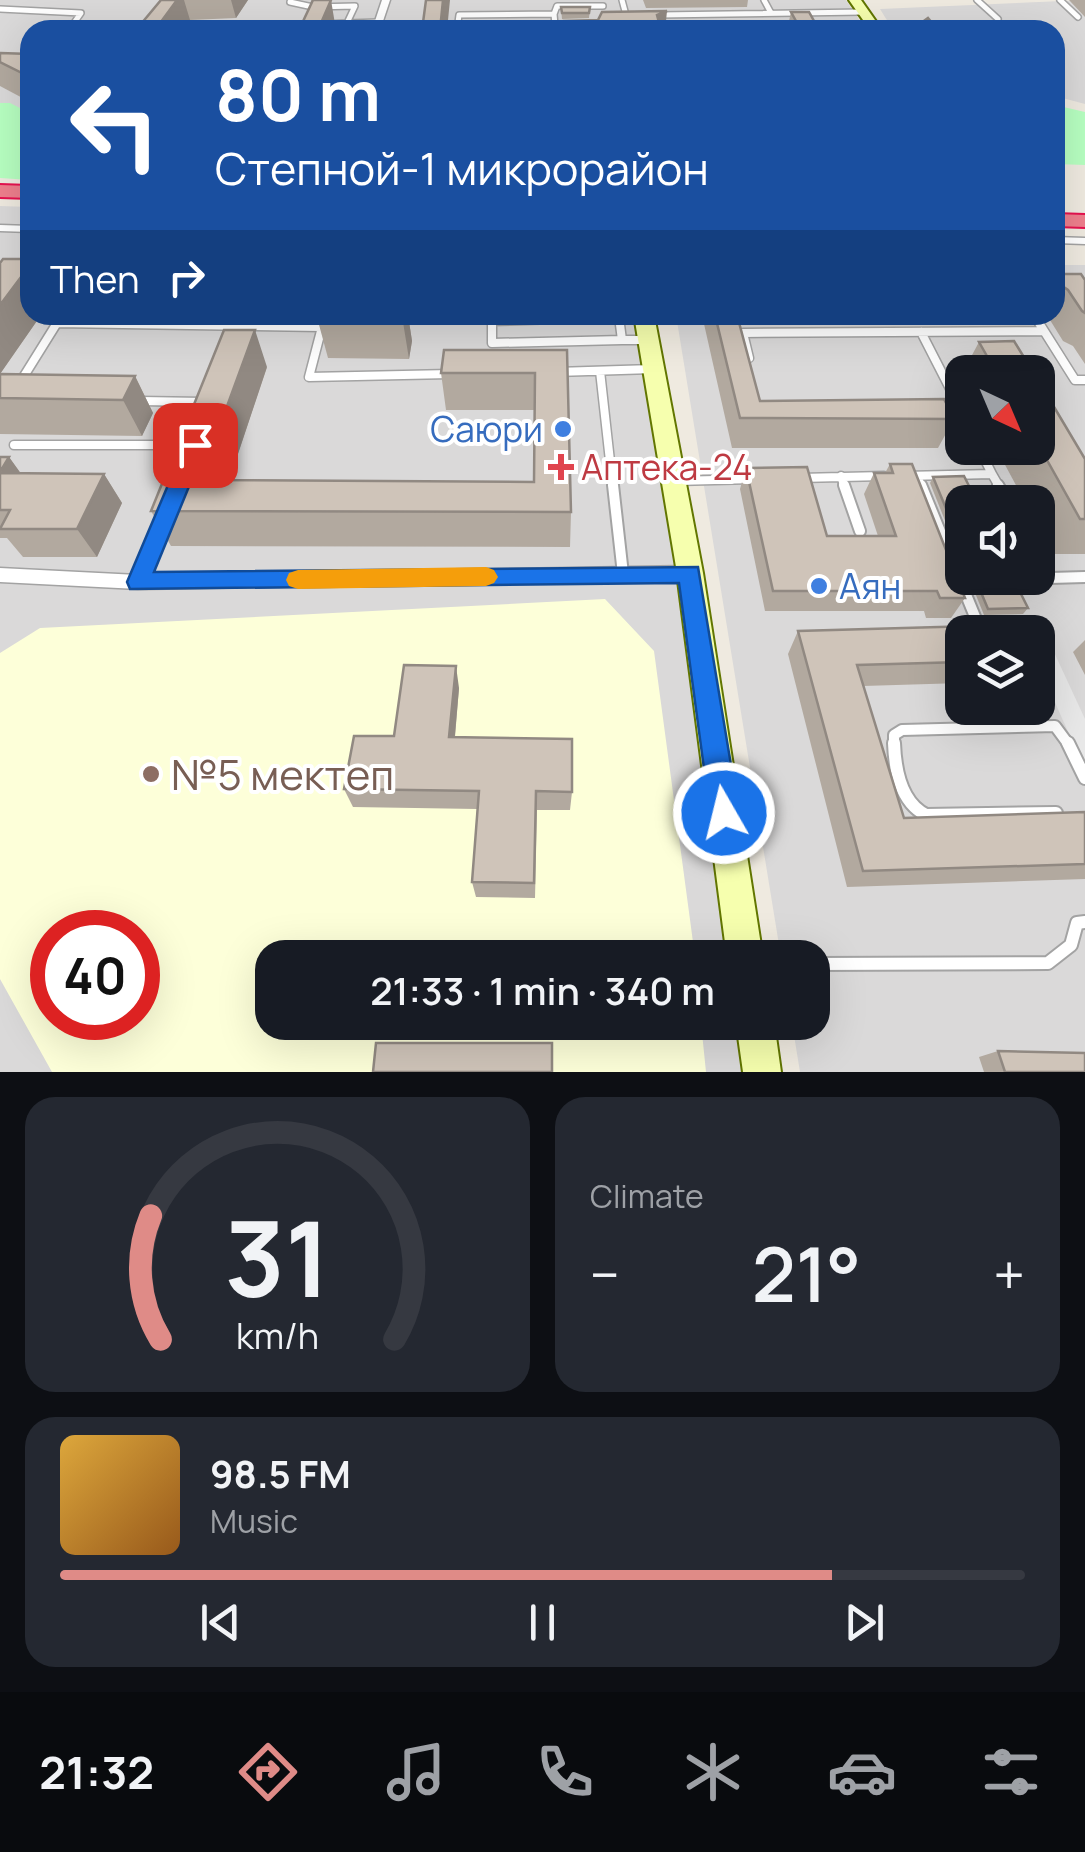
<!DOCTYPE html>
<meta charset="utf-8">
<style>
body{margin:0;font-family:Manrope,sans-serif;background:#242831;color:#f1f3f6;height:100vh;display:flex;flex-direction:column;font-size:38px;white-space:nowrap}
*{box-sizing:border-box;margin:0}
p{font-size:32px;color:#9ea1a6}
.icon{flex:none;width:55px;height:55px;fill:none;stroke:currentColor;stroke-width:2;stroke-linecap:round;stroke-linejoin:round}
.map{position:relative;height:1072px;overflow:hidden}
.drawer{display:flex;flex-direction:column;gap:25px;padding:25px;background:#0d0f14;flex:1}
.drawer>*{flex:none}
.hud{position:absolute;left:20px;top:20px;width:1045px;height:305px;border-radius:30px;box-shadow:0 10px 40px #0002;background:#1a4fa0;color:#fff;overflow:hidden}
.needle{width:65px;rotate:136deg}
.fabs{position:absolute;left:945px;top:355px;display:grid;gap:20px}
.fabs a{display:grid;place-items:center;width:110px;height:110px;border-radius:20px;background:#171b24;box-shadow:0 10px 40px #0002;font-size:50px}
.speed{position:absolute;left:30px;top:910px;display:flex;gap:20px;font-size:50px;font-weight:700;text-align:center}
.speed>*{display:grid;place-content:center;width:130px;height:130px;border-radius:50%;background:#171b24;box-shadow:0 10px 40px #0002;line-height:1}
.speed .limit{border:15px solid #d22;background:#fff;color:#111}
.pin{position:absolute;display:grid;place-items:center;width:85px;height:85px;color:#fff;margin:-42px;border-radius:20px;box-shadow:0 5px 15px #0006}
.me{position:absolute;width:110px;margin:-55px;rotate:352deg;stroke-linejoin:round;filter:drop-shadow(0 0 8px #0008)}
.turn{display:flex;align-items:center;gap:35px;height:210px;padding:0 30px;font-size:45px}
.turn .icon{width:130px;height:130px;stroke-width:2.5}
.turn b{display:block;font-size:70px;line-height:85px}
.then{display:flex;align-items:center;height:95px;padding:0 30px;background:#0003;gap:20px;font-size:38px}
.big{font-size:75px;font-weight:600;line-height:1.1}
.drawer .widget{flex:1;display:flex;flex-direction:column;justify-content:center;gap:15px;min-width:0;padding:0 35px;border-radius:30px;background:#242831}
.drawer .dial{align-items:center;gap:0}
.dial svg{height:260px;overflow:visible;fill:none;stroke:#363941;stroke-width:7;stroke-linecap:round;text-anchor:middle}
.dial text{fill:#f1f3f6;stroke:none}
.song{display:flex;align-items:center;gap:30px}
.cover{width:120px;height:120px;border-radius:15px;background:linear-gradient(135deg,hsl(40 70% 55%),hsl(30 70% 35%))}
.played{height:10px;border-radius:5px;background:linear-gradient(90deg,#df8b87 80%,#363941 80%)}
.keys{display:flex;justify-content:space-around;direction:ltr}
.heat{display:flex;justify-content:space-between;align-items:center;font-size:55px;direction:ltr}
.drawer .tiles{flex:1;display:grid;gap:25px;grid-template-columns:1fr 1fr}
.widget:last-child{grid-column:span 2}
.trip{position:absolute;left:255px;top:940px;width:575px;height:100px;border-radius:30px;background:#171b24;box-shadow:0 10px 40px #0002;font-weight:600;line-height:100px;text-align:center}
.dock{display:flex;height:160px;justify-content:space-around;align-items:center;background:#090b0e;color:#9ea1a6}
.dock .icon{width:70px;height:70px}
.dock .active{color:#df8b87}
.dock b{font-size:45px;color:#f1f3f6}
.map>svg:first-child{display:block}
</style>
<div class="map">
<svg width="1085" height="1072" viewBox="0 0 1085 1072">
<rect width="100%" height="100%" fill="#efeae0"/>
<path fill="#dad9d9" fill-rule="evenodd" d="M0,0H846L866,30H30V116L0,103Z
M1085,0V104L1055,96V30H893L880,9Z
M0,206L30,207V315H646L747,957L272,958V1022L757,1023L764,1072H0ZM52,932H138V1018H52Z
M1055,265H1085V1072H800L792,1023L812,1022V958L781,957L676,315H1055ZM962,372H1038V448H962ZM962,502H1038V578H962ZM962,632H1038V708H962Z"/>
<path fill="#fdffd9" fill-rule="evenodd" d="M605,599L654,651L695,957L272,958V1022L701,1023L706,1072H52L0,979V653L40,628ZM52,932H138V1018H52Z"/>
<path fill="#b7ffc1" d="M0,103H10L30,113V180L0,178Z
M1055,105L1085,112V165L1055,164Z"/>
<path fill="#e8e8e8" d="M1038,650H1053L1085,719V770L1038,664Z"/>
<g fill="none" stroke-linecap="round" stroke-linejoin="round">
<g stroke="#a3a3a3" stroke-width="8">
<path id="lane-far4" d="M316,0L313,7L355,6L347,23L379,22
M622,0L626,15H633
M764,0L771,13
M977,0L998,19
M1060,0L1078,17
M290,2L313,7
M0,9L81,13L69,30
M554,14L557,6H603
M659,15L863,12
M325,24L347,23
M666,27H850
M189,30L193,25L310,24
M457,30L459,15L554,14L555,25"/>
</g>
<g stroke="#a3a3a3" stroke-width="9">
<path id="lane-far3" d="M0,228L30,229
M1055,240L1085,241"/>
</g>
<g stroke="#a3a3a3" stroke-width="11">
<path id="lane-far2" d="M1034,315L1075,380H1085
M619,317L622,340L492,343V321Z
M921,332L962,412
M622,340H647
M749,358L743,333L1044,331
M600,371L613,488
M556,372L653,369
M19,384L57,323L322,327L309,377L450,374
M140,401L204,402
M940,422H962
M14,445H187
M979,448L992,474
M841,476L845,488
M905,476L992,474L1000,488
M917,476L922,488
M800,478L884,476
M675,481L754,479"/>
</g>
<g stroke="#a3a3a3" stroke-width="14">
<path id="lane-far1" d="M613,485L623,574
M844,485L860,531
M921,485L978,624
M998,485L1008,502
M1038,556L1050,578L1085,577
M138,582L165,519
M894,745V735L902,730L1055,726L1069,745"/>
</g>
<g stroke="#a3a3a3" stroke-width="16">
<path id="lane" d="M894,743C895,769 900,802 926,815L1056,813
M1068,743L1085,778
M812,964L1048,963L1071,945L1077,923L1085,922"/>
</g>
<g stroke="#a3a3a3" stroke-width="3">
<path id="street" d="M382,0H390L380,30H372Z
M690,566L696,568L699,573L696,578L690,580L138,589L0,582V568L138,575Z"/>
</g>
<g stroke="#627600" stroke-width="4">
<path id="secondary" d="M849,0H861L882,30H870Z
M634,315H654L703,573L763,958H727L677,573Z
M736,1022H774L781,1072H743Z"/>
</g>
<g stroke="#e7124f" stroke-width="4">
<path id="highway" d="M0,185L30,186V198L0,197Z
M1055,214L1085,215V227L1055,226Z"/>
</g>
<use href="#lane-far4" stroke="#fff" stroke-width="5"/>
<use href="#lane-far3" stroke="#fff" stroke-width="6"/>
<use href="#lane-far2" stroke="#fff" stroke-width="8"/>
<use href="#lane-far1" stroke="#fff" stroke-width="10"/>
<use href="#lane" stroke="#fff" stroke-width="12"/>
<use href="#street" fill="#fff" fill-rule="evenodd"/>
<use href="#secondary" fill="#f6ffae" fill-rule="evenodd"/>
<use href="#highway" fill="#ef7f8d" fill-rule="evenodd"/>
</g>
<path fill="#b2a99f" d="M161,0H248L236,18L190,20L183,30H136Z
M643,0H748L747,7L646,8Z
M1069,0H1085V17Z
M561,7H590L589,18L562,19Z
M791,12L819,30H787Z
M0,53L30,54V102L0,86Z
M30,259V315H41L0,374L135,376L153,413L142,436L0,434V263Z
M1055,274L1085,280V364L1073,346L1063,341L1050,320L1044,315H1055Z
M145,315H408L412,341L409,359L328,358L318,321L320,317Z
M702,315H1035L1030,323H740L760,401L954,419L938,448H732Z
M979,342L1033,372H963Z
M567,350L571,512L570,547L171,546L151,511L267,367L229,480L534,482V410H446L441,373Z
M1038,380L1085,459V554H1052L1038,526V502H1025L996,448H1038Z
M0,457H9L20,473L104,474L122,503L97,557H23L7,538H0Z
M890,464L965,598L951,618H926L924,611H765L740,489L746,468L827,536H878L864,494L874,473H885Z
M933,477L962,502V563L930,483Z
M969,578H1013L1028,608L1023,614L984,615Z
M798,631L962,632V683L863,686L904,818L1085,812V879L847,887L788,654Z
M1085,640V675L1073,652Z
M459,688L455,737L572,792L570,810H537L535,898L476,897L472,882L477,809L353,807L344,789L394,736Z
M998,1051L1085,1072H984L979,1057Z"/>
<path fill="#918982" d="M177,0H184L190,20L183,30H155Z
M231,0H248L236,18Z
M331,0L336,30H318Z
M443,0H450L447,30H440Z
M667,11L666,21L656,25L657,15Z
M21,277L30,293V315H41L0,374V305Z
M404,315H408L412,341L409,359L403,322Z
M255,330L267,367L219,511L200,480Z
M135,376L153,413L142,436L123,400Z
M9,457L30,486L0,474Z
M104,474L122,503L97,557L77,529Z
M456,666L459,688L453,757L449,737Z"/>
<path fill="#cfc4b9" stroke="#918982" stroke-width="2.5" d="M161,0H177L155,30H136Z
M313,0H331L318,30H299Z
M426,0H443L440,30H422Z
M561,7H590L589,13H562Z
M667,11L657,15L661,30H565L564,21L598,20L602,12Z
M791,12H809L819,30H801Z
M928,18L938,30H921L917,26Z
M0,53L30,54V77L0,62Z
M3,259H30V277H21L0,305V263Z
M1055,274H1081L1085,280V313L1082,311L1068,290L1055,281Z
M320,315H404L403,322L318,321Z
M715,315H737L760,401L944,399L954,419L740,418Z
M224,330H255L200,480L534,482L535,373H441L444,350H567L571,512L151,511Z
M1014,341L1033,372H996L979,342Z
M0,374L135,376L123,400L0,398Z
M1038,380L1085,459V519H1080L1038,444Z
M0,457H9L0,472Z
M890,464H912L965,598H940L937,591H773L746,468L807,467L827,536H896L874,473H893Z
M0,473L104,474L77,529H0L10,510H0Z
M964,476L977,502H962V547L933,477Z
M975,578H1013L1028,608L988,609Z
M1010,625L1014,632H962V662L857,665L904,818L1085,812V864L863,871L798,631Z
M404,665L456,666L449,737L572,739V792L536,791L534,883L472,882L479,791L344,789L354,736H394Z
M376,1043H552V1072H373Z
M998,1051L1085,1053V1072H1005Z"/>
<path fill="#1a73e8" stroke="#114b97" stroke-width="2.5" d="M195,438L206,445L154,572L698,567L739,813L735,823L724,827L714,823L710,813L679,583L130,589L127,582L185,445Z"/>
<path fill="#f59e0b" d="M486,567L494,570L498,577L494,583L486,586L298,589L289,586L286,580L289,573L298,570Z"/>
<g fill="#3f7fe0" stroke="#fff" stroke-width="4">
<circle cx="563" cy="429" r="10"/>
<circle cx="819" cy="586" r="10"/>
</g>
<path fill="#e0444e" stroke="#fff" stroke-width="4" d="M556 452h10v10h10v10h-10v10h-10v-10h-10v-10h10z"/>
<circle fill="#8d6e63" stroke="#fff" stroke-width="4" cx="151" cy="774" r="10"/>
<g text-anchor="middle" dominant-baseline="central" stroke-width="8" stroke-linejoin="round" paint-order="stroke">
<g font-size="35" fill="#366cbe" stroke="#fff" text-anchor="end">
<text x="543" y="429">Саюри</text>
<text x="839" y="586" text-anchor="start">Аян</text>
</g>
<g font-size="35" fill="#be3a42" stroke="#fff" text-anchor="start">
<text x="581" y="467">Аптека-24</text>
</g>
<g font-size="42" fill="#785e54" stroke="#fff" text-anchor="start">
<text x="171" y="774">№5 мектеп</text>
</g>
</g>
</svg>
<div class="fabs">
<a><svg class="needle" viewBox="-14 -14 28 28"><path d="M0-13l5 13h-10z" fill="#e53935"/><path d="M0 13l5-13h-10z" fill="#9ea1a6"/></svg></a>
<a><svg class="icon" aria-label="sound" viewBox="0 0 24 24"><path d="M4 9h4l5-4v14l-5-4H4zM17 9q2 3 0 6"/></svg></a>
<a><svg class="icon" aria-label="layers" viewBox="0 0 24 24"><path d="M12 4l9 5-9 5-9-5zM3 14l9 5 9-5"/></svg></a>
</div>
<div class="speed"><div class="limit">40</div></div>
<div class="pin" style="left:195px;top:445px;background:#d93025"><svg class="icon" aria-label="arrive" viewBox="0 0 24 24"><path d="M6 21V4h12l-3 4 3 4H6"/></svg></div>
<svg class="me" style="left:724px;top:813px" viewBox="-20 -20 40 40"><circle r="17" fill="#1a73e8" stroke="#fff" stroke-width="3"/><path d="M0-11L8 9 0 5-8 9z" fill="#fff"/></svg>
<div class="trip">21:33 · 1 min · 340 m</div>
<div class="hud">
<div class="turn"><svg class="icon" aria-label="left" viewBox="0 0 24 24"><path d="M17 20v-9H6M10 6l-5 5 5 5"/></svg><div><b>80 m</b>Степной-1 микрорайон</div></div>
<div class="then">Then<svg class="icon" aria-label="right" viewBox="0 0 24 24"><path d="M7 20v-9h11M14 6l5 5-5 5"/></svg></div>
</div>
</div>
<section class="drawer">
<div class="tiles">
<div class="widget dial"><svg viewBox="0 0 100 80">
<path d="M14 69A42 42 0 1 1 86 69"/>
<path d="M14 69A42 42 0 0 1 11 31" stroke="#df8b87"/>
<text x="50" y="56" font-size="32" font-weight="700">31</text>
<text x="50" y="72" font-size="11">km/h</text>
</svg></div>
<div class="widget"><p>Climate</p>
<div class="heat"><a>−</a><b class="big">21°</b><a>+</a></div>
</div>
<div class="widget">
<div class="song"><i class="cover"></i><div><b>98.5 FM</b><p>Music</p></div></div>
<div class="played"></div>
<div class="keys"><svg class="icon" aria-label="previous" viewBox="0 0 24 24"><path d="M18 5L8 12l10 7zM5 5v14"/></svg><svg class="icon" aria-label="pause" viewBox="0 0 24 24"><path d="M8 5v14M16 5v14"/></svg><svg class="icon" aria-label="next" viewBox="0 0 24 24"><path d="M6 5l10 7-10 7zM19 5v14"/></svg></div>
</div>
</div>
</section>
<nav class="dock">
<b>21:32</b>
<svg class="icon active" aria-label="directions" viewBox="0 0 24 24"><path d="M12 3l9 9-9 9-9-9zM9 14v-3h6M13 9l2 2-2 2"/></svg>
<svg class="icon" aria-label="music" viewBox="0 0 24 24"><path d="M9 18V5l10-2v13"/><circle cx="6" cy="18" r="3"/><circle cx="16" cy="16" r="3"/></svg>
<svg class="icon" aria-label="phone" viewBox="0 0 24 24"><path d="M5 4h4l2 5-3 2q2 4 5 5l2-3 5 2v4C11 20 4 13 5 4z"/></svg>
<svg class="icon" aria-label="climate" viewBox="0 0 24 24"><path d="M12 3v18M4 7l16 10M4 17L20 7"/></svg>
<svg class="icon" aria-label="car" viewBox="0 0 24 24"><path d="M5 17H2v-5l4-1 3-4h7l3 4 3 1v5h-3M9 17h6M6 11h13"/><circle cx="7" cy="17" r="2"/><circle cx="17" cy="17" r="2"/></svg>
<svg class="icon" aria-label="filters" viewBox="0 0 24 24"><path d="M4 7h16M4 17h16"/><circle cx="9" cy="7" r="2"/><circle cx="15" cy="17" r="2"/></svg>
</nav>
